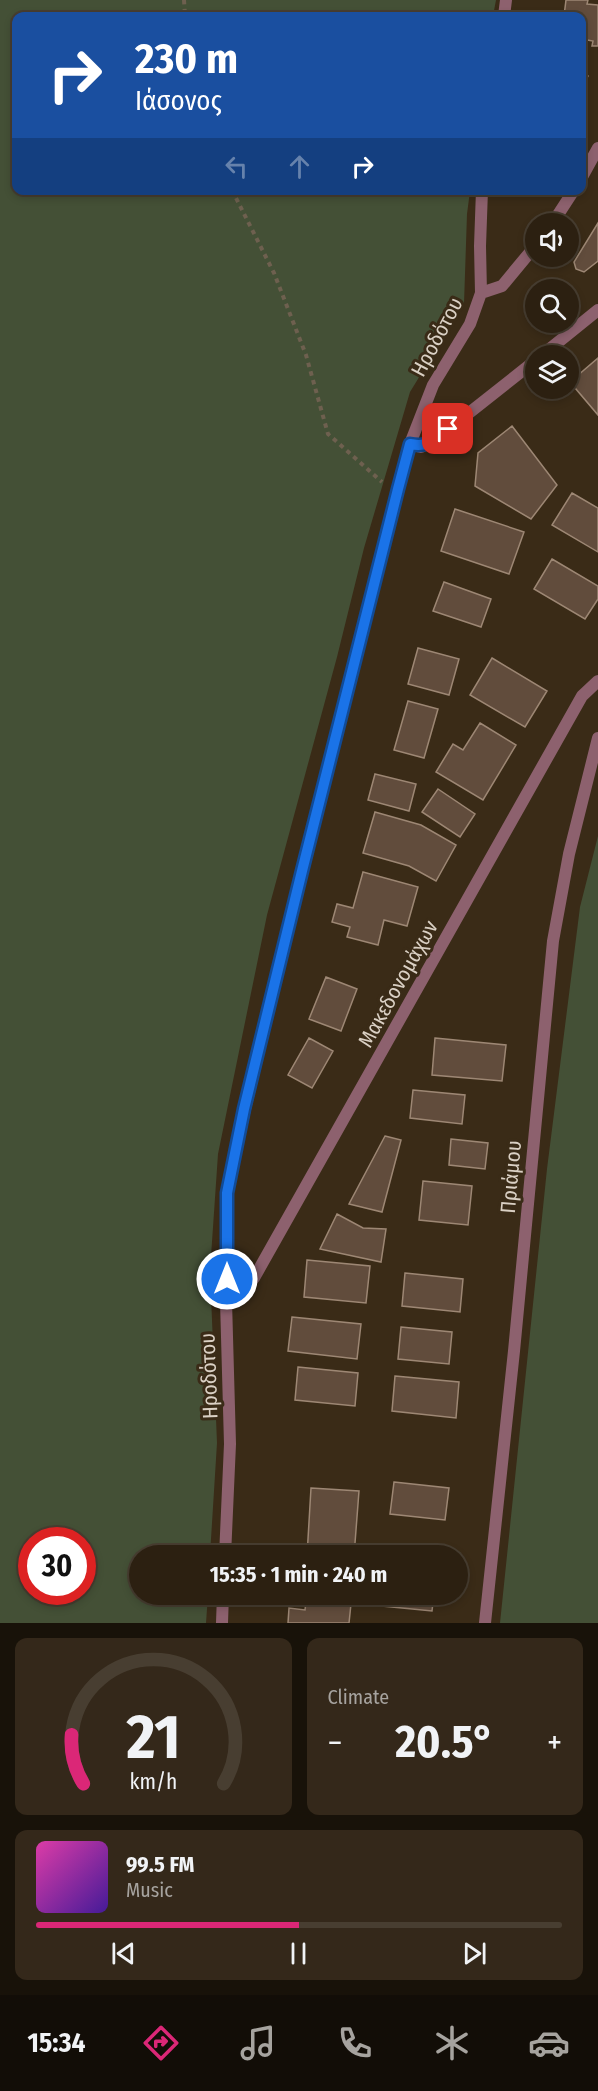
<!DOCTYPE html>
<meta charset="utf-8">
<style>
body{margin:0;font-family:"Fira Sans Condensed",sans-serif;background:#34281a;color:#f1f3f6;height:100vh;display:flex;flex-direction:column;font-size:22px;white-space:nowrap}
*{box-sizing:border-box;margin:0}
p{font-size:20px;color:#a6a39f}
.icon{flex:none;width:33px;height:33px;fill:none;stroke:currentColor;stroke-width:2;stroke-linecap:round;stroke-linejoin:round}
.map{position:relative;height:1623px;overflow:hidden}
.drawer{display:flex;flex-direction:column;gap:15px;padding:15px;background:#181209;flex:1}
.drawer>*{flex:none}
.guide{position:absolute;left:12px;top:12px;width:574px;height:183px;border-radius:12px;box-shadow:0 3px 9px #0003,0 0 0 2px #483e31;background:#1a4fa0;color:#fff;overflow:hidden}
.controls{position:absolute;left:525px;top:213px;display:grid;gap:12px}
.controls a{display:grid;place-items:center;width:54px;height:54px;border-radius:50%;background:#2c2011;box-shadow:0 3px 9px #0003,0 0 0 2px #483e31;font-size:30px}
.speed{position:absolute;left:18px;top:1527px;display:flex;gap:12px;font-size:30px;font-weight:700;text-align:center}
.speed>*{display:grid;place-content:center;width:78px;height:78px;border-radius:50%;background:#2c2011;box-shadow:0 3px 9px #0003,0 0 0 2px #483e31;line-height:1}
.speed .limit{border:9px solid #d22;background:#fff;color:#111}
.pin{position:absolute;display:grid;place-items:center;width:51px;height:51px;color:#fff;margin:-26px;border-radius:12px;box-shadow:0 3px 9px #0006}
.me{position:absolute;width:66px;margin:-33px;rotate:0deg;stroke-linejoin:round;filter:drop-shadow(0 0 4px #0008)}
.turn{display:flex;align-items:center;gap:21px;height:126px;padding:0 24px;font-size:27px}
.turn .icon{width:78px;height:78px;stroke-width:2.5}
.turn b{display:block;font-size:42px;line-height:51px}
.lanes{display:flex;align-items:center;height:57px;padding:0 24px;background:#0003;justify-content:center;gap:30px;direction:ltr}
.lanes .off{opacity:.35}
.big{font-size:45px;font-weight:700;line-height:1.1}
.drawer .widget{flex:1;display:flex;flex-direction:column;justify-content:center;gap:9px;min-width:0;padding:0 21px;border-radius:12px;background:#34281a}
.drawer .dial{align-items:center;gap:0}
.dial svg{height:156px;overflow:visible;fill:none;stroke:#483e31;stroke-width:7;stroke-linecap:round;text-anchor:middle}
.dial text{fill:#f1f3f6;stroke:none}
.song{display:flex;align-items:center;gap:18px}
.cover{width:72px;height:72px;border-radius:9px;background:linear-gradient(135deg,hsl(320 70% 55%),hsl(260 70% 35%))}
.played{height:6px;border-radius:3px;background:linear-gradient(90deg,#db2777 50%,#483e31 50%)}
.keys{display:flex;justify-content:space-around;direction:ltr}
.heat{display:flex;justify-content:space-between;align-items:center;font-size:33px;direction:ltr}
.drawer .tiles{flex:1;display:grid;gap:15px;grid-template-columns:1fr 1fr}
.widget:last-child{grid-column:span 2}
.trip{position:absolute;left:129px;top:1545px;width:339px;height:60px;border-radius:30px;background:#2c2011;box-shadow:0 3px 9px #0003,0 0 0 2px #483e31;font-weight:700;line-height:60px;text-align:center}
.menu{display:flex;height:96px;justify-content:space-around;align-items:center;background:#120d07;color:#a6a39f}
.menu .icon{width:42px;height:42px}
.menu .on{color:#db2777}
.menu b{font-size:27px;color:#f1f3f6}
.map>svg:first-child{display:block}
</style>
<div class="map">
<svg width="598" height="1623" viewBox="0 0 598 1623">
<rect width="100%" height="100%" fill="#3a2b17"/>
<path fill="#445036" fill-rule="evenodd" d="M0,0H496L493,16H16V190L470,191L467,214L464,304L410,392L364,548L337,657L267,915L218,1154L210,1271L217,1443L210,1555L140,1556V1594L208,1595L206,1623H0ZM32,1540H82V1592H32Z
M598,836V1623H500L547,1169L580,907Z"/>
<path fill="#614c3c" stroke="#9d8774" stroke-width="1.5" d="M566,0H588L587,4L598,5V46H592L593,41L582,39V16H564Z
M582,72L588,76L582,87Z
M598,223V261L584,272L576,269L574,262Z
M598,358V415L570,382Z
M512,426L557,485L531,519L475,486L478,453Z
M572,493L598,508V552L552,525Z
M455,509L524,532L509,574L441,551Z
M552,559L598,586V599L585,619L534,589Z
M444,582L491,599L481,627L433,611Z
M418,648L459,659L449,695L408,684Z
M492,658L547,691L525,727L470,695Z
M408,701L438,709L424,758L394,750Z
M480,723L516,745L483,800L436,772L453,744L463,750Z
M375,774L416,784L409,811L368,800Z
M438,789L475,814L460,837L422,812Z
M375,812L421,825L456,845L436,881L409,866L363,853Z
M363,872L418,887L407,926L384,920L378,945L347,937L350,927L332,922L337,904L353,908Z
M326,977L357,989L341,1031L309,1019Z
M309,1038L333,1051L312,1088L288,1075Z
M435,1038L506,1045L502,1081L432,1075Z
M413,1090L465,1095L462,1124L410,1118Z
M385,1136L401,1140L382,1212L349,1204Z
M451,1139L488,1143L485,1169L449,1165Z
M423,1181L472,1186L468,1225L419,1220Z
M337,1214L363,1228L386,1229L381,1262L320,1249Z
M307,1260L370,1266L366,1303L304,1297Z
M405,1273L463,1279L460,1312L402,1306Z
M292,1317L361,1324L357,1359L288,1351Z
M401,1327L452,1332L449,1364L398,1359Z
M298,1367L358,1373L355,1406L295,1400Z
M395,1376L459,1382L456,1418L392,1411Z
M394,1482L449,1488L445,1520L390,1514Z
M311,1488L359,1491L354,1556H307Z
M307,1594H352L349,1623H288L289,1608L305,1610Z
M373,1594H434L432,1611L372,1605Z"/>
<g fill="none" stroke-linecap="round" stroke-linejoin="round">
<path stroke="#6e604f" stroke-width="4" stroke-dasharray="4.5 4.5" stroke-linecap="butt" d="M184,0L185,16
M232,190L274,273L306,355L328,434L382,482"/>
<path stroke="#8d616e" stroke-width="12" d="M504,16L506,0
M582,177L598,148
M552,224L574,190
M481,293L502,286L536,245
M541,356L598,310
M410,444L421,447L431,443L536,360
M226,1301L240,1295L254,1278L582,696L598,681
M225,1556L230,1444L226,1301L227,1193L245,1109L302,871L410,444L433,385L470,324L481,293L480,246L482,190
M222,1623L223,1594
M485,1623L514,1351L553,941L569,854L598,738"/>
</g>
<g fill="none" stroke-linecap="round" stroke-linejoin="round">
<g stroke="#114b97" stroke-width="15">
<path id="route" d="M227,1279V1193L244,1109L302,871L398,489L410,444C429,448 435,439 448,429"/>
</g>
<use href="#route" stroke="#1a73e8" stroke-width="10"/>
</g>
<g text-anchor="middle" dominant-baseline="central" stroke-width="6" stroke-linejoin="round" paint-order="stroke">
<g font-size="21" fill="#dad0c4" stroke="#3a2b17">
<text transform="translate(437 337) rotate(-62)">Ηροδότου</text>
<text transform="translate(398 984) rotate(-61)">Μακεδονομάχων</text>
<text transform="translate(511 1177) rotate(-85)">Πριάμου</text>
<text transform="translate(209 1376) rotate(-92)">Ηροδότου</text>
</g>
</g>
</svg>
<div class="controls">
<a><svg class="icon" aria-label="sound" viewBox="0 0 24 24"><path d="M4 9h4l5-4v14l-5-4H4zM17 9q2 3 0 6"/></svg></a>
<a><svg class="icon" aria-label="search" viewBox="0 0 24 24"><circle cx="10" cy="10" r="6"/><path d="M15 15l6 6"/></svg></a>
<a><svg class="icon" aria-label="layers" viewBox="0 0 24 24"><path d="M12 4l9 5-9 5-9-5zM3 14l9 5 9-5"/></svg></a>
</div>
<div class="speed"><div class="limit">30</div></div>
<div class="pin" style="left:448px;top:429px;background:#d93025"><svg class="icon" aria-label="arrive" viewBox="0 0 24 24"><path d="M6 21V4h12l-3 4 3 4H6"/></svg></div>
<svg class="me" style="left:227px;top:1279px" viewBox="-20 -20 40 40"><circle r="17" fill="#1a73e8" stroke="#fff" stroke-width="3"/><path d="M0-11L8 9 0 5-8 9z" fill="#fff"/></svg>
<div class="trip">15:35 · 1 min · 240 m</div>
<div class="guide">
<div class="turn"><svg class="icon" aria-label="right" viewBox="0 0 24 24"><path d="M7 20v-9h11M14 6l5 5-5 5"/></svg><div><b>230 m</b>Ιάσονος</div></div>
<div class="lanes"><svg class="icon off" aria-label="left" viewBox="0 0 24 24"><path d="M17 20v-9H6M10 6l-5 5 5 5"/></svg><svg class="icon off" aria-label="ahead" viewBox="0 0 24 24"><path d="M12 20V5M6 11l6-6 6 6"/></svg><svg class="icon" aria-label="right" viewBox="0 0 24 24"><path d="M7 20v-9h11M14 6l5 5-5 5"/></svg></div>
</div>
</div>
<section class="drawer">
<div class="tiles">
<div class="widget dial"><svg viewBox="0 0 100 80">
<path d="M14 69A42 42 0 1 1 86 69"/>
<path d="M14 69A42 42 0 0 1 8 44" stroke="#db2777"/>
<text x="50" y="56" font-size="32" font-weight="700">21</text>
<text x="50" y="72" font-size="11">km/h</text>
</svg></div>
<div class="widget"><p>Climate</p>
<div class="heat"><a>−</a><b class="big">20.5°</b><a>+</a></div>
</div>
<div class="widget">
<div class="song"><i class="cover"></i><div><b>99.5 FM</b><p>Music</p></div></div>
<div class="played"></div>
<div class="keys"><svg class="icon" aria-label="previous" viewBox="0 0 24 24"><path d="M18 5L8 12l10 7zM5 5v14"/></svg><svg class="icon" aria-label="pause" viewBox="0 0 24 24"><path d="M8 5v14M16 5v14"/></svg><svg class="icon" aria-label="next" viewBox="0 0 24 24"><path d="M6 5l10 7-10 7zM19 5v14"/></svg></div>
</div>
</div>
</section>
<nav class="menu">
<b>15:34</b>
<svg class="icon on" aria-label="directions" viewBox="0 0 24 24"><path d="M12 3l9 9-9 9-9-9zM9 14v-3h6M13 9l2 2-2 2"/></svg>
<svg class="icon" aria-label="music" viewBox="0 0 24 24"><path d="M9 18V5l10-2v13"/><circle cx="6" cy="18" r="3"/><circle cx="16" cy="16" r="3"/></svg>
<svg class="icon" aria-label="phone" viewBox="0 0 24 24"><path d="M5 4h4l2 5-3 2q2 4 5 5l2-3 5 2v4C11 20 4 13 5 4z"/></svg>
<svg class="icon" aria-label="climate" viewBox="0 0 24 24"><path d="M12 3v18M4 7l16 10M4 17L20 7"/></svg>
<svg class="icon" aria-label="car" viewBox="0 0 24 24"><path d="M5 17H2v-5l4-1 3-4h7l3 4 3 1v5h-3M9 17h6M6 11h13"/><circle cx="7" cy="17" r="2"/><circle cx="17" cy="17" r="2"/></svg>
</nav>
